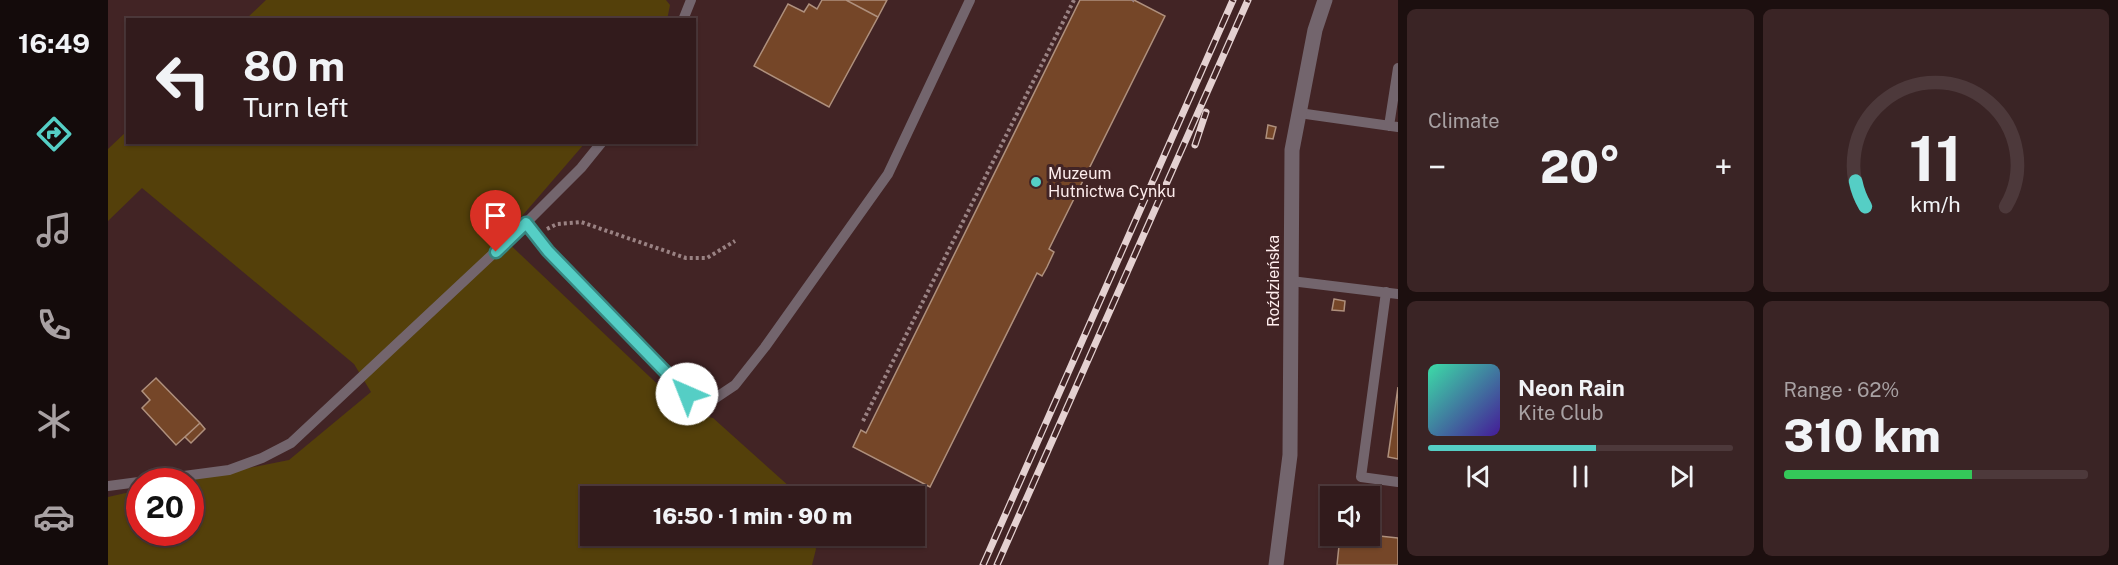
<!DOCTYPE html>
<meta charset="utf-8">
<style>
body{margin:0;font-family:"Public Sans",sans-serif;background:#3a2425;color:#f1f3f6;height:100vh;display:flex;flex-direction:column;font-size:22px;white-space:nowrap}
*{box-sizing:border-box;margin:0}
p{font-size:20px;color:#a8a1a3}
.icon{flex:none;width:33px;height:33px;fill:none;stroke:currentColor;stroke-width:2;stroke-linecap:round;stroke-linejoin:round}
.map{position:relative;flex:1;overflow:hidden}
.sheet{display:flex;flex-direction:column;gap:9px;padding:9px;background:#1c0f0f;width:720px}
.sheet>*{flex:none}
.banner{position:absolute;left:18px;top:18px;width:570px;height:126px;border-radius:0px;box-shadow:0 2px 4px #0004,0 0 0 2px #4d393b;background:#321b1c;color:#f1f3f6;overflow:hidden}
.controls{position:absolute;left:1212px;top:486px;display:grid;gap:12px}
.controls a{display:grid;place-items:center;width:60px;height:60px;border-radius:0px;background:#321b1c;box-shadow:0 2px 4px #0004,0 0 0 2px #4d393b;font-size:30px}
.speed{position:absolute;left:18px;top:468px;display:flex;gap:12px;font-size:30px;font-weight:700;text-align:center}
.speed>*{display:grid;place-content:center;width:78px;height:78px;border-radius:50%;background:#321b1c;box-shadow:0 2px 4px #0004,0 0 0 2px #4d393b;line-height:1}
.speed .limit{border:9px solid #d22;background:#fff;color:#111}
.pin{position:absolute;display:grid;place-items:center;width:51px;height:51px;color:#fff;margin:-62px -26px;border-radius:50% 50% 50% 0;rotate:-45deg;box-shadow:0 0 6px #0007}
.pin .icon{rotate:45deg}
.me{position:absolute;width:66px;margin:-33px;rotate:316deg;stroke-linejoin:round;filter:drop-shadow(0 0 4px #0008)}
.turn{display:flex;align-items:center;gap:21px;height:126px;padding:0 18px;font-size:27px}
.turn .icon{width:78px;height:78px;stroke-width:2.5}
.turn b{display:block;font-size:42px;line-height:51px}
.big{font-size:45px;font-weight:800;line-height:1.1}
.sheet .widget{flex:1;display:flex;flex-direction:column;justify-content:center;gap:9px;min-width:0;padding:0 21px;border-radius:9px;background:#3a2425}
.sheet .dial{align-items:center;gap:0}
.dial svg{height:156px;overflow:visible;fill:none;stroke:#4d393b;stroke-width:7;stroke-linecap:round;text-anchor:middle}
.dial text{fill:#f1f3f6;stroke:none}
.song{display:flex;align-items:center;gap:18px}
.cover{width:72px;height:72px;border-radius:9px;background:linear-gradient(135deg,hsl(160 70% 55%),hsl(260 70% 35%))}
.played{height:6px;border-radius:3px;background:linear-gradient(90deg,#55cec5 55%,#4d393b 55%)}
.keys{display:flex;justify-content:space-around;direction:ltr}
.heat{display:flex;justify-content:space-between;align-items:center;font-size:33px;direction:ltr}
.charge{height:9px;border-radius:4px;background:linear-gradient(90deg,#34c759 62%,#4d393b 0)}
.sheet .tiles{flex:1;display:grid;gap:9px;grid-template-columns:repeat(2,1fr)}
.trip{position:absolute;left:472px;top:486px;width:345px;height:60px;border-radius:0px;background:#321b1c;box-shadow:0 2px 4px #0004,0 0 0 2px #4d393b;font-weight:800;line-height:60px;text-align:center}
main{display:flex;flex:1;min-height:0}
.dock{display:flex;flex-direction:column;width:108px;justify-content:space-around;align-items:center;background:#140b0b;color:#a8a1a3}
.dock .icon{width:42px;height:42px}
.dock .on{color:#55cec5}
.dock b{font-size:27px;color:#f1f3f6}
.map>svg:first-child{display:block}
</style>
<main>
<nav class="dock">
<b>16:49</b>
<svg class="icon on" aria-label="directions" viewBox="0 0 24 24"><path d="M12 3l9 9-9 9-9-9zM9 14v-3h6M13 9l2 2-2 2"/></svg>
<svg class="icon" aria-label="music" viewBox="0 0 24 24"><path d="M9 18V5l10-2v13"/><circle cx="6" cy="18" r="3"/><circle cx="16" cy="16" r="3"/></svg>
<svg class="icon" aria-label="phone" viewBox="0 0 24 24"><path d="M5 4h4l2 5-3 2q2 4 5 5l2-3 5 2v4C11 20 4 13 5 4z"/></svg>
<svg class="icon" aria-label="climate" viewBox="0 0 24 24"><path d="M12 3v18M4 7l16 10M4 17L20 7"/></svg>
<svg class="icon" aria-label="car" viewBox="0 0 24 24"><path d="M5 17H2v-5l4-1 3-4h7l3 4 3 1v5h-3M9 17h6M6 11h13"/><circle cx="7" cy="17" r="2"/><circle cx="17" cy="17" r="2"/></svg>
</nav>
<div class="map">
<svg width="1290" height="565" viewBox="0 0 1290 565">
<rect width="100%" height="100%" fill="#422425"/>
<path fill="#54400a" d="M158,0H558L562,5L559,20L138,19Z
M19,131L20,142L477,143L395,238L580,413L605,418L692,496H483V536H705L708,549L704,565H0V497L31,490L32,532H82V482L76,481L181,460L263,392L246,364L34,188L0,221V149Z"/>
<path fill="#754628" stroke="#af907d" stroke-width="1.5" d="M714,0H738L770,17L721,107L646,66L680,4L696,12L701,4L709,9Z
M738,0H779L770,17Z
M972,0H1026L1057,16L941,249L946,252L939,267L934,276L929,273L822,487L745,447L753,430L758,433Z
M1160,125L1168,127L1165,139L1158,138Z
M1226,299L1237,301L1236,311L1224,310Z
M48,378L92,423L68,445L34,408L42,400L34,391Z
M1290,387V459L1280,457Z
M92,423L97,429L83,443L77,437Z
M1262,535L1290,538V565H1229L1232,536Z"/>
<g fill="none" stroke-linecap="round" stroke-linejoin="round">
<path stroke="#9a8283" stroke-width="4" stroke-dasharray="3 3" stroke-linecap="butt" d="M1024,1L1025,0
M439,229L449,224L473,222L578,258H599L627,241
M755,421L966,0"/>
<path stroke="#73656d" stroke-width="10" d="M575,20L583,0
M1191,113L1290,127
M1281,126L1290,68
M418,223L440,251L579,394L594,401H603L627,385L657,347L780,174L862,0
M1183,281L1290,294
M1278,292L1253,477L1290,482
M0,486L121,470L154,458L183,443L418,223L473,168L494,142"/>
<path stroke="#73656d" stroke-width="15" d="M1168,565L1182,455L1184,150L1207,30L1217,0"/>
<g stroke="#e4d1d1" stroke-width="7">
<path id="rail" d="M1087,145L1098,112
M875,565L1125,0
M889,565L1140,0"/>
</g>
<use href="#rail" stroke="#422425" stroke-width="4.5" stroke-dasharray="14" stroke-linecap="butt"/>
</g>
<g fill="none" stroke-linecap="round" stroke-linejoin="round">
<g stroke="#378680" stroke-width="15">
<path id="route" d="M388,252L418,223L440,251L579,394"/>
</g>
<use href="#route" stroke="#55cec5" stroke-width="10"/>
</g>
<circle fill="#55cec5" stroke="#422425" stroke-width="2" cx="928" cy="182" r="6"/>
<g text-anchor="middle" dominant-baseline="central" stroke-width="6" stroke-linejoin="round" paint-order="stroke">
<g font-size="16" fill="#fdecec" stroke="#422425" text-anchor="start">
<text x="940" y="173">Muzeum<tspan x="940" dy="18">Hutnictwa Cynku</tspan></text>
</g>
<g font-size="16" fill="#fdecec" stroke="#422425">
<text transform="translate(1165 281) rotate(-90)">Roździeńska</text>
</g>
</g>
</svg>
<div class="controls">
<a><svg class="icon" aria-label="sound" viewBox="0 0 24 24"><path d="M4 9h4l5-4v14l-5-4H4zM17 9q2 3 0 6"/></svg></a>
</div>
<div class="speed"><div class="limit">20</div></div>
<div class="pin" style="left:388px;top:252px;background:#d93025"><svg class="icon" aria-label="arrive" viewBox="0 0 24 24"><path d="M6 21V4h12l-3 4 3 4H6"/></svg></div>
<svg class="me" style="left:579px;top:394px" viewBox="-20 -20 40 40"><circle r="19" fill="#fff"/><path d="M0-13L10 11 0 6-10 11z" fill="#55cec5"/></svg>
<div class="trip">16:50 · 1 min · 90 m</div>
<div class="banner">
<div class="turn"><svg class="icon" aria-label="left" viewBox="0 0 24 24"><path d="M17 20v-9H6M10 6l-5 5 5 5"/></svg><div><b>80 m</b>Turn left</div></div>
</div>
</div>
<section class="sheet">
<div class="tiles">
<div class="widget"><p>Climate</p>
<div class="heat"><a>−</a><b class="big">20°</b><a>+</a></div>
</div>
<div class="widget dial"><svg viewBox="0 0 100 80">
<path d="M14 69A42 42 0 1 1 86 69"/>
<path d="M14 69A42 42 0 0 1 9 56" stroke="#55cec5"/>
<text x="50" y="56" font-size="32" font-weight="700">11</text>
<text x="50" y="72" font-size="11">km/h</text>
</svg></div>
<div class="widget">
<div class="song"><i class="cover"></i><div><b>Neon Rain</b><p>Kite Club</p></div></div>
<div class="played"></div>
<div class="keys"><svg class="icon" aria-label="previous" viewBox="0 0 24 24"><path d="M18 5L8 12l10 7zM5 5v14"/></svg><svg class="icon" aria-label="pause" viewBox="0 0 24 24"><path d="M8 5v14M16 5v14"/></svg><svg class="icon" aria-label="next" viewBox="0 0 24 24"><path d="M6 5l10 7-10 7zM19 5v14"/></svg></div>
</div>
<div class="widget"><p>Range · 62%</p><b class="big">310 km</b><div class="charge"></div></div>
</div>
</section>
</main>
